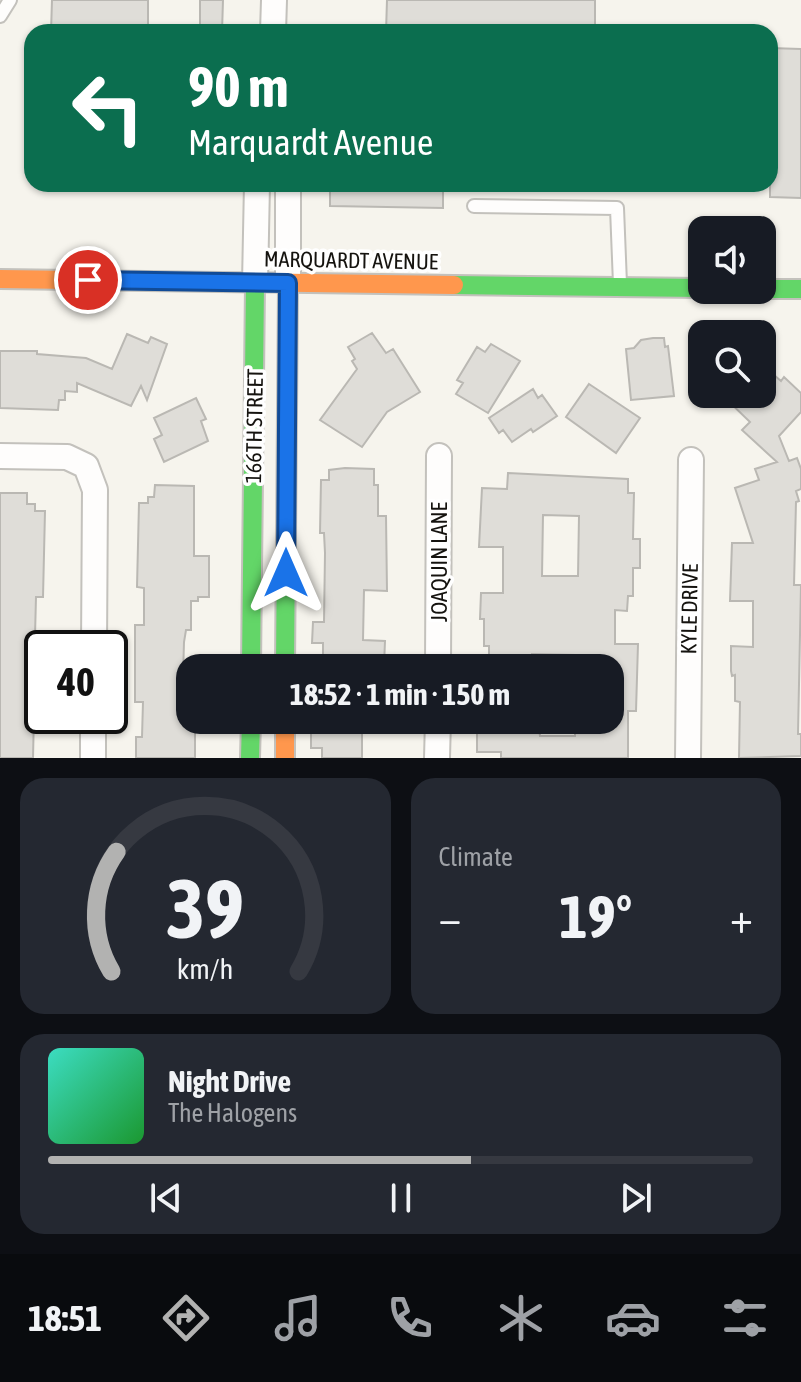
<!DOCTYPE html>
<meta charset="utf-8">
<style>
body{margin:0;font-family:"Asap Condensed",sans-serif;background:#242831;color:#f1f3f6;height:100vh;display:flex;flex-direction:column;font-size:30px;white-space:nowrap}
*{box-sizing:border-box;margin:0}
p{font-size:26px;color:#9ea1a6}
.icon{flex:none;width:44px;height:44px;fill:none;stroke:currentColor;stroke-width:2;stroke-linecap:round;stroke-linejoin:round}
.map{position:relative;height:758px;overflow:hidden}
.side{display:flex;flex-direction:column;gap:20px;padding:20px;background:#0d0f14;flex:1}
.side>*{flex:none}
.top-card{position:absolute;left:24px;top:24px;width:754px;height:168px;border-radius:24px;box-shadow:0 2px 6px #0004;background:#0b6e4f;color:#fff;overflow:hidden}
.tools{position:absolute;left:688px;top:216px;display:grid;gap:16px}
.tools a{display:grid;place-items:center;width:88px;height:88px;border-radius:16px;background:#171b24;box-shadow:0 2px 6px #0004;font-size:40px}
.speed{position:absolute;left:24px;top:630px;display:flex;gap:16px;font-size:40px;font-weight:700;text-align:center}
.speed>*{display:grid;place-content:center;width:104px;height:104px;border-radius:50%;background:#171b24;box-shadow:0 2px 6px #0004;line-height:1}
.speed .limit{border:4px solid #111;border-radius:12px;background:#fff;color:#111}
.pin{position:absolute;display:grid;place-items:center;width:68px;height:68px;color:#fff;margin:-34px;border:4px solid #fff;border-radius:50%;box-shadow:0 2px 8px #0007}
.me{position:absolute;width:88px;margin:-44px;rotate:0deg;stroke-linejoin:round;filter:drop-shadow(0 0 6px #0008)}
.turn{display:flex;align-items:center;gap:28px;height:168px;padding:0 32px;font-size:36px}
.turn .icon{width:104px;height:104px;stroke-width:2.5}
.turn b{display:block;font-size:56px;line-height:68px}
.big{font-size:60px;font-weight:700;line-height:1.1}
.side .tile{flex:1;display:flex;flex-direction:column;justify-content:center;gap:12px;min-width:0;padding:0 28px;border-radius:24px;background:#242831}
.side .dial{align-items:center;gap:0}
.dial svg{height:208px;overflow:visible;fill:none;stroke:#363941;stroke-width:7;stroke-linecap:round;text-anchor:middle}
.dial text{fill:#f1f3f6;stroke:none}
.song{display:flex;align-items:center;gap:24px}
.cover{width:96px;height:96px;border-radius:12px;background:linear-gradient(135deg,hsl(170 70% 55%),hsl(130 70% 35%))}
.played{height:8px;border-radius:4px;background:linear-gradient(90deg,#b2b2b1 60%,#363941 60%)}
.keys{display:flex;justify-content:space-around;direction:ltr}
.heat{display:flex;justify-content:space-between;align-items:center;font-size:44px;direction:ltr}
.side .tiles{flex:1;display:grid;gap:20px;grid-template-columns:1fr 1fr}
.tile:last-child{grid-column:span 2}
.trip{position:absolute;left:176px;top:654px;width:448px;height:80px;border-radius:24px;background:#171b24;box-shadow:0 2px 6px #0004;font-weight:700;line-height:80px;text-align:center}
.dock{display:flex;height:128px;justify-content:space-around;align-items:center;background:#090b0e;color:#9ea1a6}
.dock .icon{width:56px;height:56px}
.dock .current{color:#b2b2b1}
.dock b{font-size:36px;color:#f1f3f6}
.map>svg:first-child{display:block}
</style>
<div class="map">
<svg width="801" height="758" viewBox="0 0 801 758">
<rect width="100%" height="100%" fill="#f6f4ed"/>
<path fill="#dfddd8" stroke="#bab8b3" stroke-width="2" fill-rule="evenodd" d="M52,0H148V32H51Z
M200,0H223L222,32H200Z
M387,0H595V32H386Z
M770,48L801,49V198L770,197Z
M330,184H443V208L330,206Z
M372,333L386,353L393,349L420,392L387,412L362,447L320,420L357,369L352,361L355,359L348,347Z
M127,334L148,343L151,337L167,344L147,400L141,386L131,406L77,383V392L65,391V400H59L58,410L0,408V351H37V354L86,358L112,369Z
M653,338H664L665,347L668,346L674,396L631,400L626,349L634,348L641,340Z
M491,344L520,361L488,413L456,394L463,383L457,380L477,347L485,352Z
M774,375L781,381L784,377L801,393V412L779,436L789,461L797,458L801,469V489L796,491L799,501L796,502L794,585H801L798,734H801V756L739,758L740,702L735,701V675L732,676L731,671V646L753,647V601H730L732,543H753L735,488L759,480L755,469L777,462L742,430L750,422L721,394H762V389Z
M589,384L640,418L616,453L566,417Z
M533,389L538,398L542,395L557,416L533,432L531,429L512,442L503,430L499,433L489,418Z
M196,398L206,419L201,421L208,441L164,462L154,439L162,435L154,418Z
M345,468L374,469V485H378V516H386L387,591L364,590L363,640L385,641L384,666L359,665V660L349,658H323V643H312L313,622H324L325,553L324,533H320L321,480H329V470Z
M508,473L628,479V493H634L633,539H640V568H633V596H628L627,611L615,610V644H638L636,711H628V758H501V752H477V728H513V720H538L540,736H575V720H610V668H575V655L532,654V666H512V661H489V646H484V619H480L481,593H503V547H479L482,488L507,489ZM543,515L579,516L578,576H542Z
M155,485L194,486V556H209V597H198V601H191V630H186L184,642L183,676L190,678V727H195V758H136V737H142L143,702H135V625H144V588L137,587L139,503H148V497H154Z
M0,493H27V504H35V511H45L43,597H36L35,636H41L42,714H34L33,758H0Z
M311,727H362V758H322V748H311Z"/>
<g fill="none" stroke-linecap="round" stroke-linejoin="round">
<g stroke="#c3c1bc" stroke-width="16">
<path id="lane" d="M0,16L10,0
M474,206L617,208L620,284"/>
</g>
<g stroke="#c3c1bc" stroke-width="28">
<path id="street" d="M273,32L274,0
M288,184V283
M255,283L257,184
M0,456L67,457L86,466L95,490L94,648
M438,668L439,456
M93,758V716
M437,758L438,720
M688,758L691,460"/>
</g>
<g stroke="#c3c1bc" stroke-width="22">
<path id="fast" d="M454,285L702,288
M762,289H801
M251,668L255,283
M285,668L288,283
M250,758L251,720"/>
</g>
<g stroke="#c3c1bc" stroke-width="22">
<path id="slow" d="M0,279L454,285
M285,720V758"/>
</g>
<use href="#lane" stroke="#fefdfc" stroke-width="12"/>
<use href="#street" stroke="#fefdfc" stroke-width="24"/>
<use href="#fast" stroke="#63d668" stroke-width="18"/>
<use href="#slow" stroke="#ff974d" stroke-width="18"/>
</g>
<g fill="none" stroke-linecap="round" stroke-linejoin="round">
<g stroke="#114b97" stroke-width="20">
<path id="route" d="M88,280L288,283L286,573"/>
</g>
<use href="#route" stroke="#1a73e8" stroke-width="14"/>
</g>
<g text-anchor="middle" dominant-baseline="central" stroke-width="7" stroke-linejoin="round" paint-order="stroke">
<g font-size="22" fill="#15130f" stroke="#fff">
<text transform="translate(351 260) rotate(1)">MARQUARDT AVENUE</text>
<text transform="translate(254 426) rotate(-89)">166TH STREET</text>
<text transform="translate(439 562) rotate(-90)">JOAQUIN LANE</text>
<text transform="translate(689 609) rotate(-89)">KYLE DRIVE</text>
</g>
</g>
</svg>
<div class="tools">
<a><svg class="icon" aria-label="sound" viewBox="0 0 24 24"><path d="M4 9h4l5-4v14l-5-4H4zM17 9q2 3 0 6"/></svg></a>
<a><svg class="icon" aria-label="search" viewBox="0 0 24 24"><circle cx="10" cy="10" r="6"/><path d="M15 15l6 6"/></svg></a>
</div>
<div class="speed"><div class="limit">40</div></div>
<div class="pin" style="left:88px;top:280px;background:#d93025"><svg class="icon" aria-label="arrive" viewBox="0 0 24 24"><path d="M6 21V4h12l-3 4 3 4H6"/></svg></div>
<svg class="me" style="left:286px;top:573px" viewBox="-20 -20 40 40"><path d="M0-17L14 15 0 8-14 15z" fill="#1a73e8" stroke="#fff" stroke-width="4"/></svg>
<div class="trip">18:52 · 1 min · 150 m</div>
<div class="top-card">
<div class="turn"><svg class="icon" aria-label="left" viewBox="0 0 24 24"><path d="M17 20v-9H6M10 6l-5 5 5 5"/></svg><div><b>90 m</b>Marquardt Avenue</div></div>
</div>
</div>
<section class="side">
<div class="tiles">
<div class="tile dial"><svg viewBox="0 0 100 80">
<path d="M14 69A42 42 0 1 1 86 69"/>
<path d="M14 69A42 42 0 0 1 16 23" stroke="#b2b2b1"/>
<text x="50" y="56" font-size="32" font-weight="700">39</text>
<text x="50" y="72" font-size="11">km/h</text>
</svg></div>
<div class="tile"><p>Climate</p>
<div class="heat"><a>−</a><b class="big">19°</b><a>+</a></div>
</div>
<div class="tile">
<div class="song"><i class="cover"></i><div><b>Night Drive</b><p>The Halogens</p></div></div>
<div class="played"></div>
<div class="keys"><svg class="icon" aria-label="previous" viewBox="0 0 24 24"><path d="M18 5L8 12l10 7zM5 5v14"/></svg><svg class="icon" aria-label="pause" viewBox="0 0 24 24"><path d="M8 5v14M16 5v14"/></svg><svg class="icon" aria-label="next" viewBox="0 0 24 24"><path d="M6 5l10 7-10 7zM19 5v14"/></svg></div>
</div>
</div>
</section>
<nav class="dock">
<b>18:51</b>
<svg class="icon current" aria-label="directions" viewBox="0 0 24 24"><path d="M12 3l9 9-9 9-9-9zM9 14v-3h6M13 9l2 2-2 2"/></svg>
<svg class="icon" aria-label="music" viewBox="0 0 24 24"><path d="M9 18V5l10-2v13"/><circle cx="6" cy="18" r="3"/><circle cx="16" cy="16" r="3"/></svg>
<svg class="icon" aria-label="phone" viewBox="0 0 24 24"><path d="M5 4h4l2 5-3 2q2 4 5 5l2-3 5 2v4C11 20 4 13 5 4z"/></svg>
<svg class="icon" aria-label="climate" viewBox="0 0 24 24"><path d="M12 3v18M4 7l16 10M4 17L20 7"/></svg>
<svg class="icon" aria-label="car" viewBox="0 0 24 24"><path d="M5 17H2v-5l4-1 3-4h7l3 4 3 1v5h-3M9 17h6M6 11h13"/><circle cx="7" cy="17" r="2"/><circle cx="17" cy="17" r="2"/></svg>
<svg class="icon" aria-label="filters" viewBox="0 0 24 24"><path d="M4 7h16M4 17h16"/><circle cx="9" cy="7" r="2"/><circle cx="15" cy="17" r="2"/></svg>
</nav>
